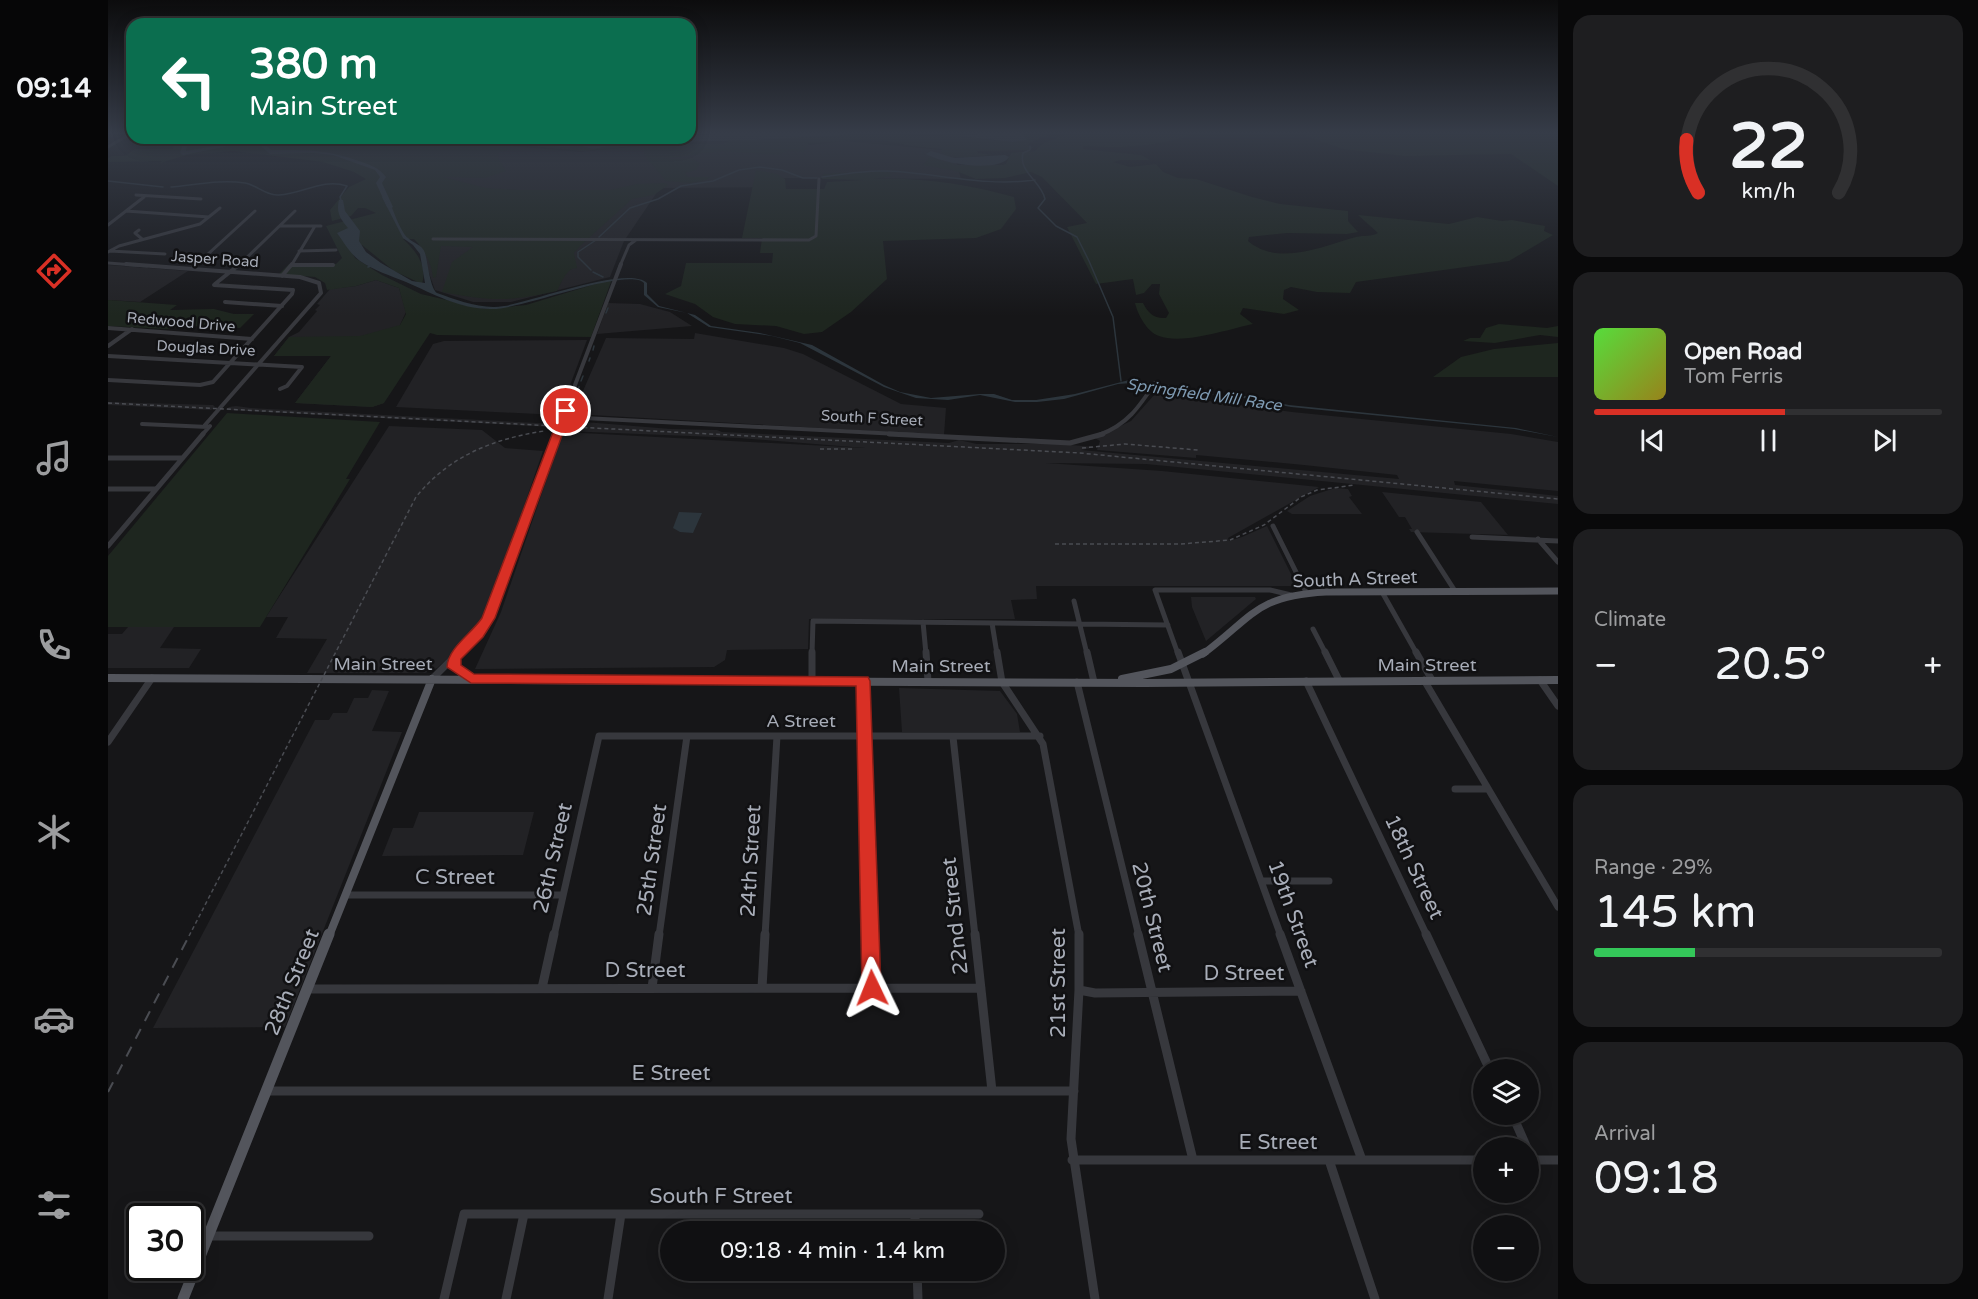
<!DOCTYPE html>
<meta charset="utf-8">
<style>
body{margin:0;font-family:"Varela Round",sans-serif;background:#1e1e20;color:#f1f3f6;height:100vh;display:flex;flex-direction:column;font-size:22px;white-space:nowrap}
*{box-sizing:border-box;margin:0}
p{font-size:20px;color:#9c9d9f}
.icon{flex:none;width:33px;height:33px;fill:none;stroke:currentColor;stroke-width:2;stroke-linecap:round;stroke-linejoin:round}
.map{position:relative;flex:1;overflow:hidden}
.sheet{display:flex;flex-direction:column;gap:15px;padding:15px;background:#09090a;width:420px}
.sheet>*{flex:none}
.top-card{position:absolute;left:18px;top:18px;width:570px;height:126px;border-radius:18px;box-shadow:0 3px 15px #0003,0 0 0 2px #303032;background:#0b6e4f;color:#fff;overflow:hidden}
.buttons{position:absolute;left:1365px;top:1059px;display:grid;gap:12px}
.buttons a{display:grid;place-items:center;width:66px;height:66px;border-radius:50%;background:#101012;box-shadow:0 3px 15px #0003,0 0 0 2px #303032;font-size:30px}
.speed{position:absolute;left:18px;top:1203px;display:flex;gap:12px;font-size:30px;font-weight:700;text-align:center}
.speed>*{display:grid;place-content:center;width:78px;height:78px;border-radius:50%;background:#101012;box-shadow:0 3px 15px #0003,0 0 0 2px #303032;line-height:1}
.speed .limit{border:3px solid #111;border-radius:9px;background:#fff;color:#111}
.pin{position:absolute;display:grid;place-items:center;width:51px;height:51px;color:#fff;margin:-26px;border:3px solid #fff;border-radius:50%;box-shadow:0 2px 6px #0007}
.me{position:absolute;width:66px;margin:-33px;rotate:358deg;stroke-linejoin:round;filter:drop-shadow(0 0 4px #0008)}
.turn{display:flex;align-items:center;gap:21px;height:126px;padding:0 24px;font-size:27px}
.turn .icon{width:78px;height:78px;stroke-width:2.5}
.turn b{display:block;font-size:42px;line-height:51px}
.big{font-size:45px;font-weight:600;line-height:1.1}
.sheet .tile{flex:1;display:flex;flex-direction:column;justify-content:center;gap:9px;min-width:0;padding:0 21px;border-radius:18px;background:#1e1e20}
.sheet .dial{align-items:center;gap:0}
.dial svg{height:156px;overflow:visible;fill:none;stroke:#303032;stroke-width:7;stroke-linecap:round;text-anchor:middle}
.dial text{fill:#f1f3f6;stroke:none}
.song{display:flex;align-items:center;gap:18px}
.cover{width:72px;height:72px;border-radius:9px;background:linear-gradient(135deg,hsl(110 70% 55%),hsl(50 70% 35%))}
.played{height:6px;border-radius:3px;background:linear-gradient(90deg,#d93025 55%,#303032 55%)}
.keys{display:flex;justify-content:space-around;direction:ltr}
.heat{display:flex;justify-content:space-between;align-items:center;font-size:33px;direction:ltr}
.charge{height:9px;border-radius:4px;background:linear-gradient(90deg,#34c759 29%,#303032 0)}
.trip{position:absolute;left:552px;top:1221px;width:345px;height:60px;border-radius:30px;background:#101012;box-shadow:0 3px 15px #0003,0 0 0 2px #303032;font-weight:600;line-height:60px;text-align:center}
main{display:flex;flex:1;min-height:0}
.tab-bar{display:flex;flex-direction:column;width:108px;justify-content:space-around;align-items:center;background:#060607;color:#9c9d9f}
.tab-bar .icon{width:42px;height:42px}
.tab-bar .active{color:#d93025}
.tab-bar b{font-size:27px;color:#f1f3f6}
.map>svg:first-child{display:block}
</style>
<main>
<nav class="tab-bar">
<b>09:14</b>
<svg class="icon active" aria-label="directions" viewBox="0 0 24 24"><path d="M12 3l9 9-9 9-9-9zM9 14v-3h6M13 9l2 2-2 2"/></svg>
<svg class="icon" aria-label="music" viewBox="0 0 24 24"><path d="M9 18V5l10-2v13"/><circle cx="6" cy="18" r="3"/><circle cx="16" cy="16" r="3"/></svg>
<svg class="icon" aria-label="phone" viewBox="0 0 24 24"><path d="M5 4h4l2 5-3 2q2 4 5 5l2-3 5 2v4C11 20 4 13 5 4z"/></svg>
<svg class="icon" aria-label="climate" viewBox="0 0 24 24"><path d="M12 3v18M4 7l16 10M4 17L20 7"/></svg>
<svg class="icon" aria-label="car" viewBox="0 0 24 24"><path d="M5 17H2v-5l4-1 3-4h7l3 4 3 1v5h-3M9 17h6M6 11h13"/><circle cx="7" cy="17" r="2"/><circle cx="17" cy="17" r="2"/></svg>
<svg class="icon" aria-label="filters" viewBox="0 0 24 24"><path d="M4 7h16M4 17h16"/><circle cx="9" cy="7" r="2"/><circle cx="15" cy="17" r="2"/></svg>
</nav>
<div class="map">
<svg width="1450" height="1299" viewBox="0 0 1450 1299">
<rect width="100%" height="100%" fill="#161618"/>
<path fill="#222225" d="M735,141L845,151L853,179L671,178V187L552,188L516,241L502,277L403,302H365L327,290L309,239L305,203L295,197L331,157L390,145L472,152L532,146L622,143L704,145Z
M0,265L80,271L32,302L0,300Z
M268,280L291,288L298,312L292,325L276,403L264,407L187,403L223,356H166L181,337L191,332L209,311L207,310L212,305L209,304L222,289L248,286Z
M500,303L532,304L562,312L584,326L489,334Z
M587,333L676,348L695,354L793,404L838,408L836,435L465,414L498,338L586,339Z
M479,340L455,404H445L437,408L450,415L288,407L325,344L336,341Z
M1047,394L1184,412L1403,434L1450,442V491L1346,481L1347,485L1450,496V504L1038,464L938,463L1054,471L1211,487L1120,538L1121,541L1134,537L1159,526L1189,586H928L929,599L903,600L907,619H701L700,649L619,650L617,660L606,667L367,669L393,612L455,432L757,448L631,438L457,431L455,428L457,424L464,421L563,429L609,430L614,432L841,443L851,440L869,444H950L988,447L973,450L1291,479L1289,475L1196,465L1088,455V458L989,450L992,441L987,438L1023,421Z
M0,402L105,405L107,407L103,410L0,405Z
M128,406L143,408L448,424L447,427H443L118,410L121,407Z
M281,426L374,430L397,448L435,451L382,605L375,622L361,639L329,668L317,673H199L219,639L168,638L180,617H158Z
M1227,488L1240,489L1244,496L1241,497L1254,514H1184L1179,511L1202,496Z
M1274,492L1373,502L1400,535L1303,532L1301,529H1304L1297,517H1291Z
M1083,597H1147L1148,599L1098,641L1084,607Z
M20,627H66L52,648L93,649L81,668H0V634H14Z
M791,688L892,691L909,714L912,732H794Z
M264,690L281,691L264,731L294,732L177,1027L45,1028L207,720H221L225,713H239L246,698H260Z
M311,812H426L415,855L274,856L285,828H305Z"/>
<path fill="#1e261f" d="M753,134L834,136L835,134H871L853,137L905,142L919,140L916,134H942L921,143L920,145L925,147L922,150L869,151L870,153L886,155C869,155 849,162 833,153L834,149L803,146L780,141L753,140L701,143L696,152L679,151L671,155L614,151L555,159H585L592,163L588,170L577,173L580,177H602L598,180L582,183L558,181L536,155L537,145L475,151L423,146H473L485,149L520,143L565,145L616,144L621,141Z
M958,134H1087C1050,146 1015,149 976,146L975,149L1033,155L1042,160H1013L1005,162L1022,167L1048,164L1055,172L1070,178L1088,179L1144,197L1172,204L1240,211V221L1250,232L1239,234L1179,233L1141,237L1140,241C1171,267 1215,246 1248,237C1256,235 1263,237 1270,233L1250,215L1341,224L1369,217L1394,221L1404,220L1437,226L1436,231L1445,235L1401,261L1248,282L1242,293L1209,292L1183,287L1176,290L1175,299L1191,310L1176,314L1135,308L1132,314L1145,324C1121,329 1075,345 1051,336C1039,332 1030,315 1027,303H1035C1040,313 1046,319 1058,318L1061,313L1051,294L1052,284H1044L1036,293L1028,295L1025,279L988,284L959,227L979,223L934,177L923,172L897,178L868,179L848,171L815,165L822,157L849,165H895L898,164L903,153L927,151L934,144Z
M1192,134H1450V186L1403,154L1296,156L1235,149Z
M57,138H389L404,143L398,144L400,150L390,153L391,160L398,171L377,178L335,177L378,188L412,190H502L529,184L557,183L560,185L546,195L524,199L472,246L466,253L469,268C458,268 454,282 449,291C400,302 382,301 334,292L344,262L365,247L333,246L328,277L325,278C324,264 316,249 306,239H295C307,250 320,265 314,284L286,271L254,245L245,254L247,258L274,275L313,294L377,309L418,305L504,279L483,337L329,335L322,333L276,403L264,407L187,403L223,356H166L181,337L252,336L292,325L298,314L291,288L268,280L248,286L219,290L217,283L207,277L171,274L181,264H228L234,258L218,226L268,213L257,208H250L243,216L224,221L222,210L241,187L258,179L246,172L215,162L125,151L79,155L52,163L54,161L0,162V158L4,156H17L27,149H65L66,144Z
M648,170L669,174L677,179L678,189H716L719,182L755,180L714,179L715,174L781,170L783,176L765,179C813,177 860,184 906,197L908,209L893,229L868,238L775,241L779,279L743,312L714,332L696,334L668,326L627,324L605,317L587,304L557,294L573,286L578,263H664L665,253H652L654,238H634Z
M0,300L69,305L62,310L106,309L126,314H146L132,328L78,326L59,329L0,326Z
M1391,324L1439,328L1450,326V337L1432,335L1387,343L1355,341L1362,338H1372L1378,328Z
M1450,343V377H1325L1353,357L1386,349Z
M119,413L272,422L238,479H242L152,627H0V556Z"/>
<path fill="#2c353c" d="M609,134H753L647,140L520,143L485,149L473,146L455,147L417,144L389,138L399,140L400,138L438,141L464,138H582V135Z
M871,134H916L919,140L905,142L851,136Z
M823,151L846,158L897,155L901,157C891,173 836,164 818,154Z
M279,196C284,206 292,232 300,238C306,244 314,244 317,253C320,263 322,288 329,293C349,300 374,310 396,306C424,302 520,265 539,283V294L551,306L587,315L603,326L652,333L704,345L776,385L792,392L823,398L872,394H886L904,400H928L967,394L1021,380L1087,389L1102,394H1127L1181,405L1408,428L1450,437L1406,429L1183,407L1130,397L1075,391L1024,383L1010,384L956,399L929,402H907L872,395L840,400L808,398L776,387L692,343L664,336L601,327L579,313L550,307L536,295V283C519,267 415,309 385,309C353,310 326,294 298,282C283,276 265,270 252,261C240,251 237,244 229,233L240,228C232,218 228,213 231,200H235L237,211L252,231L251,241L258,252L273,263L304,281L317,283L312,254L305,245L295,238L276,201L274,197Z
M571,512L594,513L585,533L572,532L565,528Z"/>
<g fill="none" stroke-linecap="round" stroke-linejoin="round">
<path stroke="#2c353c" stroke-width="1.5" d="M922,146V150L915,153C910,172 933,181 937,199L930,208L948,226L969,237L981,261L1005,317L1013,381
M714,177C735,174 757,170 779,171C829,173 876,187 927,180
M0,181L55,187
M63,187C87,185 113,179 137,183C149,185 158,196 171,195C195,194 214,178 239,186L232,197L233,200
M491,237L522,208L550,199L573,186L605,181L631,170L652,167L674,170L695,178H709
M260,267L263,266
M483,270L470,257V252L488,240
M485,272L495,277
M498,313L500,308
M485,350L486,346
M481,361L482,358
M473,381L475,376
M468,395L471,387"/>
<path fill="#2c353c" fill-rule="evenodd" d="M67,138H73L80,141L78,151L147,139L159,141V146L163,150C199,150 216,149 251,161C262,165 270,167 278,177L274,183L285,207L282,209L279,207L268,183L272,177L267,170L225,155L206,153L162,154L154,147V143L147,141L75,155L72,153L75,143Z"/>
<path stroke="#37383d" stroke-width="3" d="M0,147L22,134
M28,195L93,199
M18,211L101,217
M0,225L36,197
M172,226H213
M31,230L27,233L34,239
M325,239L701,240L708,236L711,179
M2,251L57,254
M191,251L228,250
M0,252L11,246L92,224L112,208
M0,263L39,266
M184,265H225
M87,266L147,211
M130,266L187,211
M183,266L207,226
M512,266L521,245L528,240"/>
<path stroke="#37383d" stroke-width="4" d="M18,264L192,277L211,283L213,293L97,425L100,427
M184,265H225
M84,269L89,264
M174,276L184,264
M107,284L132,264
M117,302L174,306
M0,328L144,339
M0,346L24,329
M0,356L194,367L179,386L172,389
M0,380L92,385L105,382L184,294L185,290L106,285
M456,417L810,435
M34,424L100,427
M94,435L102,426
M448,435L513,264
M991,435C1019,425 1031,407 1047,383"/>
<path stroke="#37383d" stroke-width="5" d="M781,434L962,443L995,434
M0,458H74
M0,489H47
M1165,526L1198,592
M1309,532L1347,591
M1364,537L1450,541
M1430,539L1450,562
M0,546L95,434
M1274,592L1309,654
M966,601L979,654
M815,622L818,654
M884,623L889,654
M1205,629L1218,654
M350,654L370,634L380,618L449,434
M704,654L705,621L1060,625
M1070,654L1047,590H1162L1183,595"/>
<path stroke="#37383d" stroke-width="7" d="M818,652L820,681
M889,652L894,682L935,744L971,936
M979,652L986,682
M1070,652L1173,936
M1217,652L1231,680
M1308,652L1324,680
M324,679L351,652
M1316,680L1450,907
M1432,680L1450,706
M704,681V652
M755,681L762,936
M1198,681L1319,936
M969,682L1031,936
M845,737L867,936
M0,742L44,678
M1347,789H1380
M1154,881H1221
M238,895H455
M446,936L491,736H932
M551,936L579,736
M657,936L669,736"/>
<path stroke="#37383d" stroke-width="9" d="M762,934L764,988
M867,934L884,1091
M971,934V990L963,1139L987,1299
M1030,934L1085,1160
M1172,934L1254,1160
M1318,934L1382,1070
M434,988L446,934
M544,988L551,934
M654,988L657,934
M201,989L873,988
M971,990L987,993L1193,991
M159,1091H966
M1404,1114L1419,1148
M964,1160H1376
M1221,1160L1267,1299
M1420,1160H1450
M807,1214V1232
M101,1236H261
M809,1270L810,1299
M336,1299L356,1214H871
M398,1299L416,1214
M500,1299L513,1214"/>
<path stroke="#53555c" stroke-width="7" d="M1095,654C1146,616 1147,596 1218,592L1450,591"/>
<path stroke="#53555c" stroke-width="8" d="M346,658V667L361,678
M0,678L1037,683L1450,680
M1014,679L1063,669L1097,652
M221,936L324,679"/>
<path stroke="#53555c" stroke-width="11" d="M75,1299L221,934"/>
<path stroke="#4a4c52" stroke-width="1.5" stroke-dasharray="4 3" stroke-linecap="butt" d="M0,403L972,453L1450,499
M974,448L1017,444L1090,450
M712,449H744
M947,544H1073L1122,540L1156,525L1193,497L1209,490L1247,485
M81,936L308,497C341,456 385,439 436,431"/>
<path stroke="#4a4c52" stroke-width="2" stroke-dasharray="11 9" stroke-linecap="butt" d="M0,1092L82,934"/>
</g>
<linearGradient id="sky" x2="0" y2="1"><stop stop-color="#0c0c0d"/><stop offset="0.42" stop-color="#363c48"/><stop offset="1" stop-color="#363c48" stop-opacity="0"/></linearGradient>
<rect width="1450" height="316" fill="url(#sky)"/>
<path fill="#d93025" stroke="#8d1f18" stroke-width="1.5" d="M458,408L463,411L387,618L375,637L353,659V665L366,674L760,677L762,681L773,988L770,994L764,997L757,994L754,988L748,686L363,683L339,667C340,648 363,634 374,618L453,411Z"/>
<g text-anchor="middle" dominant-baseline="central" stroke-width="5" stroke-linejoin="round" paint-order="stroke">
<g font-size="15" fill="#a8adb8" stroke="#111113">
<text transform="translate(107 259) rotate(4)">Jasper Road</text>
<text transform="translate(73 322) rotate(5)">Redwood Drive</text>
<text transform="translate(98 348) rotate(3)">Douglas Drive</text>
<text transform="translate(764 418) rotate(3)">South F Street</text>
</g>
<g font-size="16" font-style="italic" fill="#7f9bb3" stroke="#111113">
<text transform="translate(1096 395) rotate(8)">Springfield Mill Race</text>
</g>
<g font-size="18" fill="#a8adb8" stroke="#111113">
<text transform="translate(1247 579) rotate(-2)">South A Street</text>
<text x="275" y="664">Main Street</text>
<text x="1319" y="665">Main Street</text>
<text x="833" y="666">Main Street</text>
<text x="693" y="721">A Street</text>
</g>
<g font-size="21" fill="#a8adb8" stroke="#111113">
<text transform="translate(445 858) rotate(-77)">26th Street</text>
<text transform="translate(544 860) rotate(-82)">25th Street</text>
<text transform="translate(643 861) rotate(-87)">24th Street</text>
<text transform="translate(1306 867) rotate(65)">18th Street</text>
<text x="347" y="877">C Street</text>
<text transform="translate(1185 914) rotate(70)">19th Street</text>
<text transform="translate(847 916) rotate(-96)">22nd Street</text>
<text transform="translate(1044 917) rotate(76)">20th Street</text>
<text x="537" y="970">D Street</text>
<text x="1136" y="973">D Street</text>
<text transform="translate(184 982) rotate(-68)">28th Street</text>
<text transform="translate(950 983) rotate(-90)">21st Street</text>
<text x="563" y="1073">E Street</text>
<text x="1170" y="1142">E Street</text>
<text x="613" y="1196">South F Street</text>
</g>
</g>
</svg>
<div class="buttons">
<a><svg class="icon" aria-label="layers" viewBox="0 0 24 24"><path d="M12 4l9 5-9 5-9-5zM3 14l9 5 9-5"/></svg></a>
<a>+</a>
<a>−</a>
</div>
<div class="speed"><div class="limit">30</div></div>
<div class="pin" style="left:458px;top:411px;background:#d93025"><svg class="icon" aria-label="arrive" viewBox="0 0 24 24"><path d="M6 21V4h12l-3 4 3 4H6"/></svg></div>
<svg class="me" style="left:764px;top:988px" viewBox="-20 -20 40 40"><path d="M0-17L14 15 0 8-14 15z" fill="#d93025" stroke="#fff" stroke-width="4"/></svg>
<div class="trip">09:18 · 4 min · 1.4 km</div>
<div class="top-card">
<div class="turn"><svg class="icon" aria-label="left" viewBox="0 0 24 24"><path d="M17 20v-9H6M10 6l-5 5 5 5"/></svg><div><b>380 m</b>Main Street</div></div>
</div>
</div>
<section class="sheet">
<div class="tile dial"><svg viewBox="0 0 100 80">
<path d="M14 69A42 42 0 1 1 86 69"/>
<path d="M14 69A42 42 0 0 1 8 42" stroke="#d93025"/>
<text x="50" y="56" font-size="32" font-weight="700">22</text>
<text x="50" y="72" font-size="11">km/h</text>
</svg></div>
<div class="tile">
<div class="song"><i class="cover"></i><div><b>Open Road</b><p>Tom Ferris</p></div></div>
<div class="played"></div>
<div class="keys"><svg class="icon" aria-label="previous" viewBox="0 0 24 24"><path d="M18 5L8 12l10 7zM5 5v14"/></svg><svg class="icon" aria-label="pause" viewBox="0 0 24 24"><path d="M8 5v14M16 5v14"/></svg><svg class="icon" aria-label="next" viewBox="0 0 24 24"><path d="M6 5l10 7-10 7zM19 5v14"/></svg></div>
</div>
<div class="tile"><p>Climate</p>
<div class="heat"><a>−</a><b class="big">20.5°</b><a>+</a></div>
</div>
<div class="tile"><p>Range · 29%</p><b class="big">145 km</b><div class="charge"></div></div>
<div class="tile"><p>Arrival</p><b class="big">09:18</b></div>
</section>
</main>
